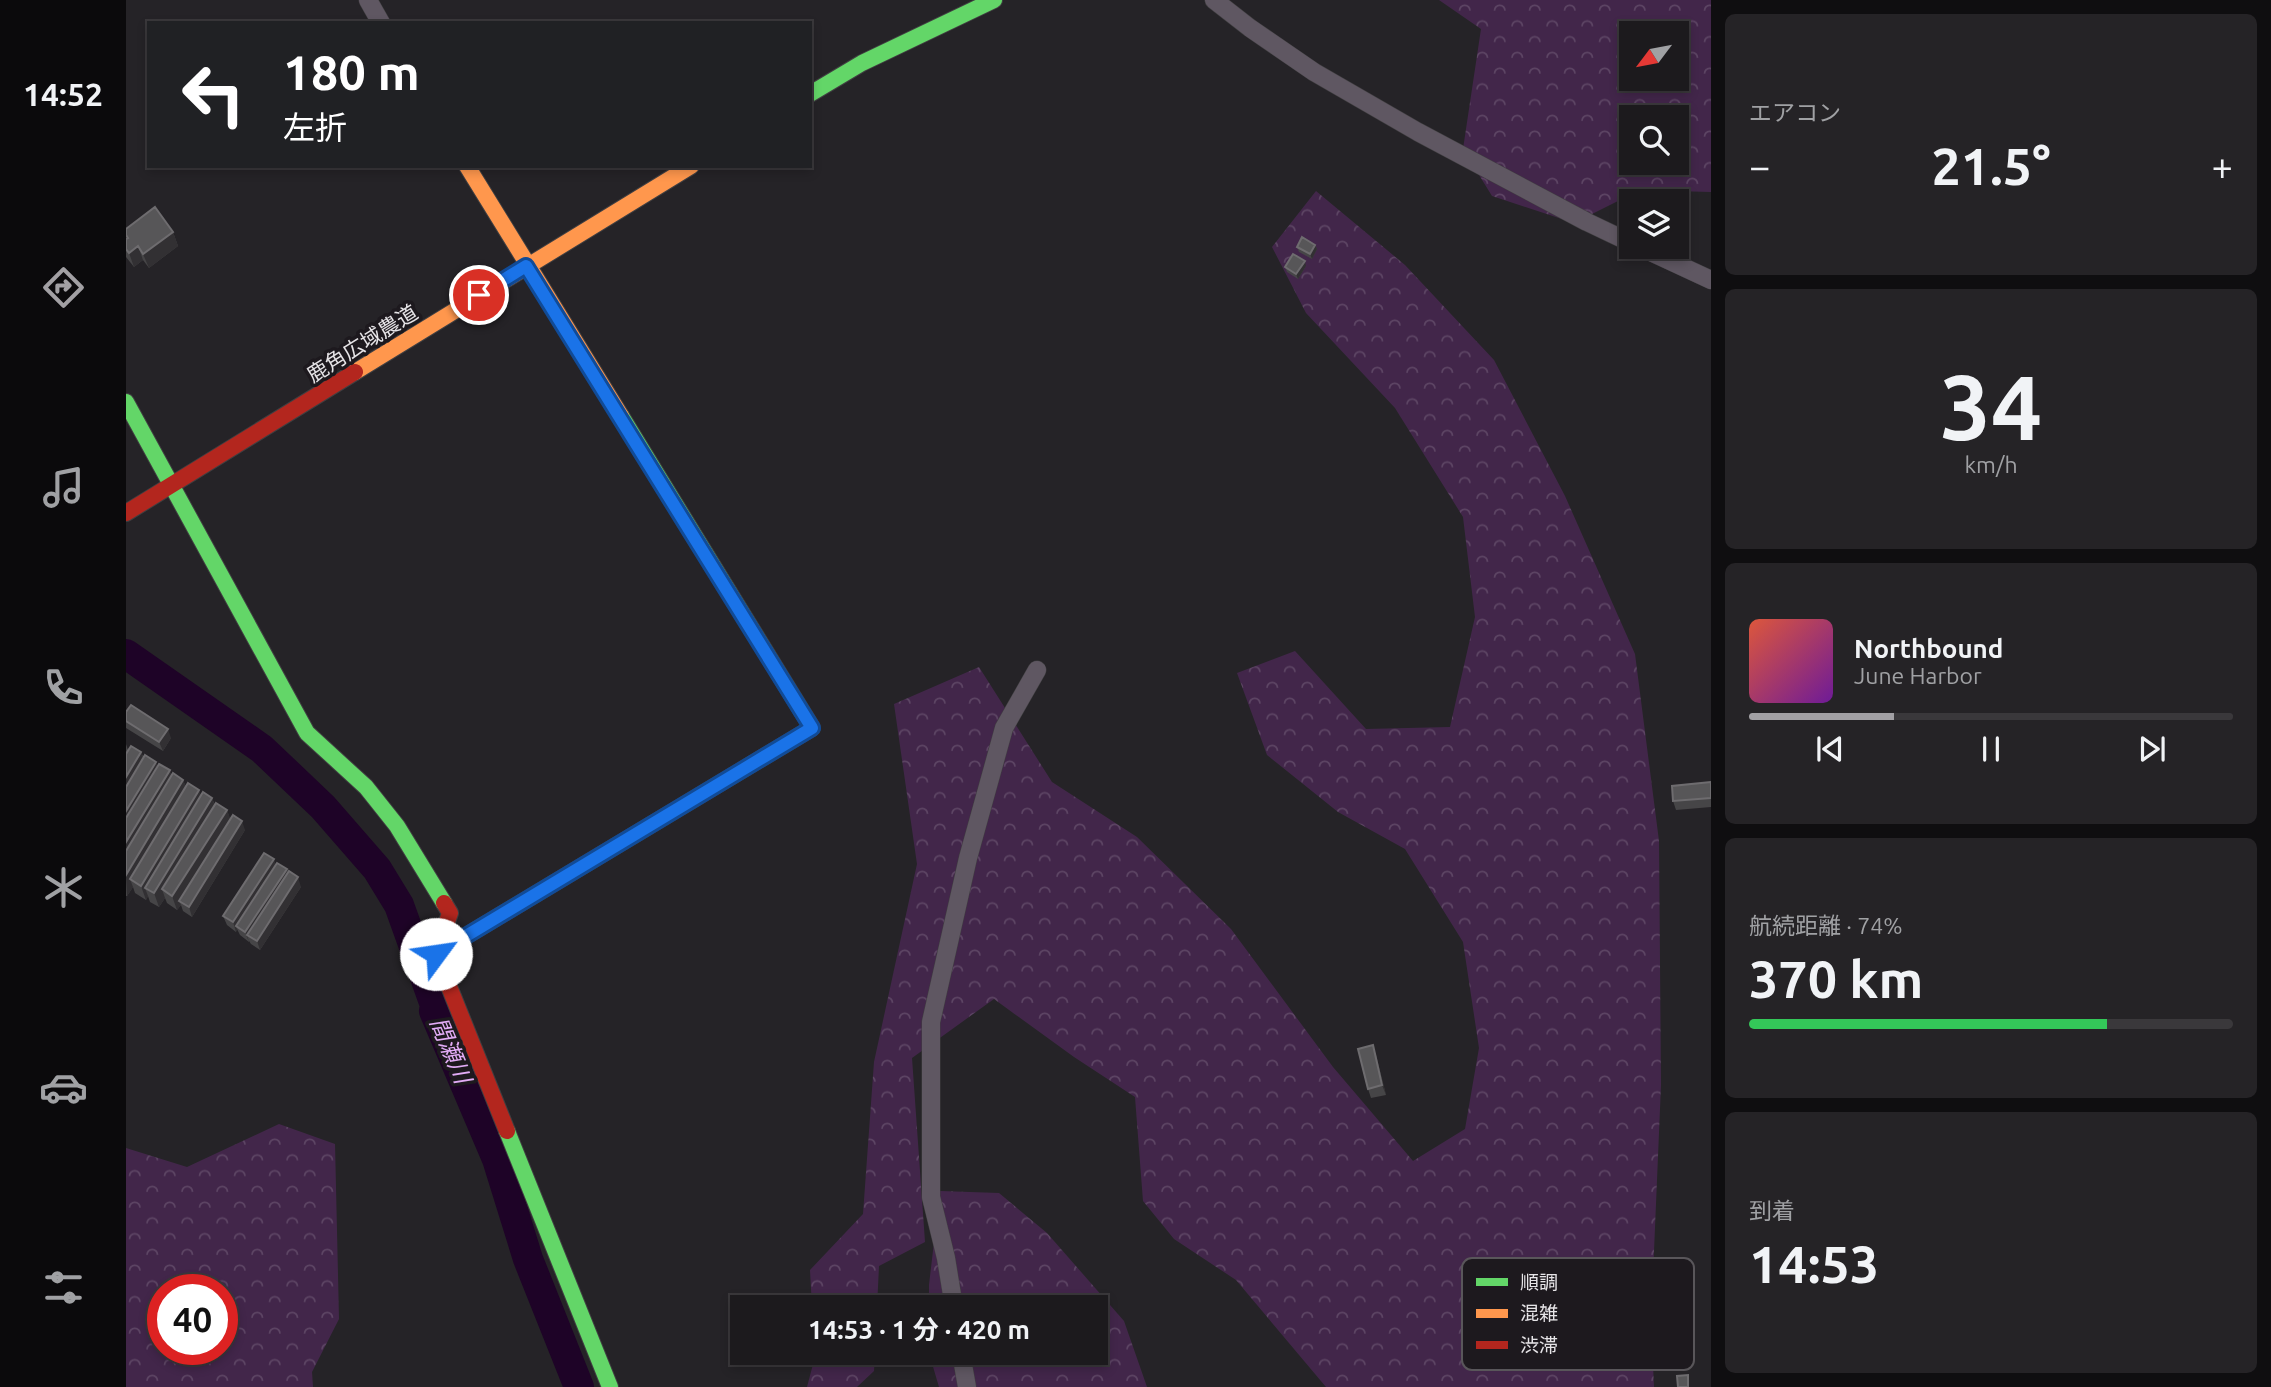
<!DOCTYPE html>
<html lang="ja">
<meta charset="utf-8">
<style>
body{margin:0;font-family:Ubuntu,"Noto Sans JP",sans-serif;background:#252326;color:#f1f3f6;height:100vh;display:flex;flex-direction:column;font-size:26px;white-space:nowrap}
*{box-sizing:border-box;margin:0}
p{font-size:23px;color:#a0a1a4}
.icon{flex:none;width:38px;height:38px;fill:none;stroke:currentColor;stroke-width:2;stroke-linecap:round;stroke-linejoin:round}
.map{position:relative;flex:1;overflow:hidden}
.drawer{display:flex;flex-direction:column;gap:14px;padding:14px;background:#0f0e10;width:560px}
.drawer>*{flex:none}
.top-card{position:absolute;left:21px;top:21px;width:665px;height:147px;border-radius:0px;box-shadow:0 4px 10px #0003,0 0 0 2px #3a383b;background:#202124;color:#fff;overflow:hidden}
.needle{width:46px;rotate:238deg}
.fabs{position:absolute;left:1493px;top:21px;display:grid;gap:14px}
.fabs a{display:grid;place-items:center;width:70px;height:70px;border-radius:0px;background:#1c1a1d;box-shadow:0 4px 10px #0003,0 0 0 2px #3a383b;font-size:35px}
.speed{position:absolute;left:21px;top:1274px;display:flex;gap:14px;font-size:35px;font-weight:700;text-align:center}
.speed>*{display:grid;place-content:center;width:91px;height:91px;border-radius:50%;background:#1c1a1d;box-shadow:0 4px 10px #0003,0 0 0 2px #3a383b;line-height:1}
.speed .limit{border:10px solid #d22;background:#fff;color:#111}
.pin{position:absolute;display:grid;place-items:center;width:60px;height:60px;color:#fff;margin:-30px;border:4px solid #fff;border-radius:50%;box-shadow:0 2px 7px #0007}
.me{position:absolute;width:77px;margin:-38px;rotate:59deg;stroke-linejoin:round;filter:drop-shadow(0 0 5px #0008)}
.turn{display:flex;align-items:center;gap:24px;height:147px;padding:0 21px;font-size:32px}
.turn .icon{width:91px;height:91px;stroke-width:2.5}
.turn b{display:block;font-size:49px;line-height:60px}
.big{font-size:52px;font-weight:700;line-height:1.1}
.drawer .widget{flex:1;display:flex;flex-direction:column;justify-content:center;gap:10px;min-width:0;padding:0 24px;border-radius:10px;background:#252326}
.drawer .dial{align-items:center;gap:0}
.dial b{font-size:91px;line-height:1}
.song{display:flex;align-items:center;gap:21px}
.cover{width:84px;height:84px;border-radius:10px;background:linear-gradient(135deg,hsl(10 70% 55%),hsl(280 70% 35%))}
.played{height:7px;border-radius:4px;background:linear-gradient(90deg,#a2a0a4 30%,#3a383b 30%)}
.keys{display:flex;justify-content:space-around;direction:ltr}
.heat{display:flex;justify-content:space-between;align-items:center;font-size:38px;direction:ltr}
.charge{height:10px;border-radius:5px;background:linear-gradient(90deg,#34c759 74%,#3a383b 0)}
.trip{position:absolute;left:604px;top:1295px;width:378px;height:70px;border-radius:0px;background:#1c1a1d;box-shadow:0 4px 10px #0003,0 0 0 2px #3a383b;font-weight:700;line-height:70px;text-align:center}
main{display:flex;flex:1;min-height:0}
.tabs{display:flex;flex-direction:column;width:126px;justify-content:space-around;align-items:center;background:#0b0a0c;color:#a0a1a4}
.tabs .icon{width:49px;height:49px}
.tabs .on{color:#a2a0a4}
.tabs b{font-size:32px;color:#f1f3f6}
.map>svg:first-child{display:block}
</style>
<main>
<nav class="tabs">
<b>14:52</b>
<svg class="icon on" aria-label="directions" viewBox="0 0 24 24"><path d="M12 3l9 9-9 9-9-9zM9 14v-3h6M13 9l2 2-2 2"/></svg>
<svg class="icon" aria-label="music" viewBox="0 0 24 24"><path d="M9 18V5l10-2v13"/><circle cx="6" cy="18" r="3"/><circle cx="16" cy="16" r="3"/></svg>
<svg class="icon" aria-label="phone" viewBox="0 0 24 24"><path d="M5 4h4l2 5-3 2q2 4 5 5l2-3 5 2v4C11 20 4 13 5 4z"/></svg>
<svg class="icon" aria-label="climate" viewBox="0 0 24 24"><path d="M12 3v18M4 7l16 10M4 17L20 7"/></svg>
<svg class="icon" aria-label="car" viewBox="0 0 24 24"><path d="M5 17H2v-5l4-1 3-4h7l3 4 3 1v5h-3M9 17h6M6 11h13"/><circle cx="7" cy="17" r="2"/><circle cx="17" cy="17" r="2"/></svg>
<svg class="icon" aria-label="filters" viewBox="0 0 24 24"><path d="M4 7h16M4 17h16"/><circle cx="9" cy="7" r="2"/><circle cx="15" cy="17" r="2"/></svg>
</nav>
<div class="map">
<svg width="1585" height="1387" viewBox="0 0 1585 1387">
<defs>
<pattern id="forest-crowns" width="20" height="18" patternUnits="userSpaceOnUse" patternTransform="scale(1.75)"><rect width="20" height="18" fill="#42264a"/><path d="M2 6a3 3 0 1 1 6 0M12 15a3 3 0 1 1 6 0" fill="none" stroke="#5d4564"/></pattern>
</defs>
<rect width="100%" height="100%" fill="#252327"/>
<path fill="url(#forest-crowns)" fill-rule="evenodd" d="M1313,0H1585V192L1514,190L1448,223L1366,196L1337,149L1355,29ZM1505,33H1550V79H1505ZM1505,117H1550V163H1505Z
M1190,191L1279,265L1368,360L1439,496L1509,654L1533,841L1535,1085L1525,1322L1528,1387H1200L1110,1280L1048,1239L1017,1201L1009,1097L948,1057L868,999L786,1058L799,1242L753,1266L751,1307H686L684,1270L737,1214L748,1062L791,864L768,704L853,667L926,782L1011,837L1105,929L1207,1067L1287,1161L1339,1129L1353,1048L1337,942L1279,849L1212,812L1141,755L1111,673L1169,651L1240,729L1324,727L1349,617L1337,517L1269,408L1180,313L1146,247Z
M153,1124L209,1144L213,1319L186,1372L187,1387H0V1148L61,1167ZM37,1290H96V1349H37Z
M814,1191L873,1193L921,1233L998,1321L1021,1387H813L803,1353H970V1307H803V1285Z
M690,1353H749L748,1371L731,1387H681Z"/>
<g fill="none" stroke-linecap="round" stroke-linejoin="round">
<path stroke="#1e0327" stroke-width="30" d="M0,654L136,749L197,807L251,869L273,905L310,1008L308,1011L371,1159L402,1259L453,1387"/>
<g stroke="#403f41" stroke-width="19">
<path id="street" d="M242,0L255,23
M1088,0L1124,28L1188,72L1292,132L1461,222L1505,243
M1514,247L1585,280
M828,1307L820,1258L805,1197V1022L842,858L878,728L911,670
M835,1353L841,1387"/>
</g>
<g stroke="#403f41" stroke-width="18">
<path id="fast" d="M684,94L736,63L868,0
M0,402L181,733L240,787L271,826L318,903
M495,416L685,726
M381,1131L484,1387"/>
</g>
<g stroke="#403f41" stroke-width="18">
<path id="slow" d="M341,166L495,416
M229,372L565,166
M310,954L686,728L685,726"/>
</g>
<g stroke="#403f41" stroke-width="18">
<path id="jam" d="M0,513L229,372
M318,903L324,913L310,954L381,1131"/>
</g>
<use href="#street" stroke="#5f5762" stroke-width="18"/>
<use href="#fast" stroke="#63d668" stroke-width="16"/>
<use href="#slow" stroke="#ff974d" stroke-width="16"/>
<use href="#jam" stroke="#b3261e" stroke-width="16"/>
</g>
<path fill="#464547" d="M0,229L47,232L52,246L23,268L17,260L8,267L0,257Z
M1189,245L1191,249L1186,259L1173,252L1171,247Z
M1180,266L1172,279L1161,272L1159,267Z
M0,712L45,738L37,751L0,728Z
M0,744L2,750L15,752L18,758L46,776L57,780L60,787L75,795L86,798L89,805L101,810L104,819L119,830L66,917L57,911L55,905L51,910L41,903L39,898L33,907L24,902L22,896L20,900L9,893L7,887L1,896H0Z
M1585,782V807L1550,810L1547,801Z
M150,865L161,869L162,872L175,887L134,950L125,944L123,941V942L114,935L111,929L110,932L101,925L97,916Z
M1250,1055L1260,1095L1245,1098L1242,1089Z"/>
<path fill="#323033" d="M47,232L52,246L23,268L17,254Z
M1189,245L1191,249L1186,259L1184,254Z
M12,246L17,260L8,267L3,253Z
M1179,261L1180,266L1172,279L1170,274Z
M42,729L45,738L37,751L33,742Z
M15,752L20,766L0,800V777Z
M30,762L35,776L0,833V811Z
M44,770L49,784L0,864V842Z
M57,780L63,794L4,879L7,887L1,896L0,875Z
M73,790L78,804L19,888L22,896L20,900L15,886Z
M86,798L91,812L36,889L39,898L33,907L28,893Z
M101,810L106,824L53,901L55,905L51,910L46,896Z
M116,821L119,830L66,917L63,907Z
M148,859L151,868L110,926L111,929L110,932L107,922Z
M161,869L164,878L121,935L123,942L119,932Z
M172,877L175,887L134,950L131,941Z
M1247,1045L1250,1055L1260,1095L1256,1085Z"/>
<path fill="#575658" stroke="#6e6c6f" stroke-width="2" d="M29,207L47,232L17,254L12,246L3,253L0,249V239L2,238L0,235V229Z
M1176,237L1189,245L1184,254L1171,247Z
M1167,254L1179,261L1170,274L1159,267Z
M5,705L42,729L33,742L0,721V712Z
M5,746L15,752L0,777V754Z
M19,755L30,762L0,811V787Z
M33,764L44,770L0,842V818Z
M47,773L57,780L0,875V851Z
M1585,782V798L1547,801L1546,786Z
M62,783L73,790L15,886L4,879Z
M77,792L86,798L28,893L19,888Z
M90,803L101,810L46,896L36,889Z
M107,815L116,821L63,907L53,901Z
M138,853L148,859L107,922L97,916Z
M151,863L161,869L119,932L110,926Z
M163,871L172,877L131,941L121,935Z
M1247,1045L1256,1085L1242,1089L1232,1049Z
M1562,1375V1387H1552L1551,1376Z"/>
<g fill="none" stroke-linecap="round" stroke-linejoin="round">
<g stroke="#114b97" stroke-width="18">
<path id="route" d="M310,954L686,728L400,266L353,295"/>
</g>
<use href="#route" stroke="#1a73e8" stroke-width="12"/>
</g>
<g text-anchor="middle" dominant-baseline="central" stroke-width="7" stroke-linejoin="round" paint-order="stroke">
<g font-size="21" fill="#e6e4e7" stroke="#1d191e">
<text transform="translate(236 343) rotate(-32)">鹿角広域農道</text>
</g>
<g font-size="23" font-style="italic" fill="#e2acf6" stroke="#1d191e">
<text transform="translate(325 1050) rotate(67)">間瀬川</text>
</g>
</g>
<rect x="1336" y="1258" width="232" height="112" rx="10" fill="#1d191e" stroke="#59565a" stroke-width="2"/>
<rect x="1350" y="1278" width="32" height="8" fill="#63d668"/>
<rect x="1350" y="1309" width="32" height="9" fill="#ff974d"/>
<rect x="1350" y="1341" width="32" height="8" fill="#b3261e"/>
<g font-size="19" fill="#e6e4e7">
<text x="1394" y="1289">順調</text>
<text x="1394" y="1320">混雑</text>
<text x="1394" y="1352">渋滞</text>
</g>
</svg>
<div class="fabs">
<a><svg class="needle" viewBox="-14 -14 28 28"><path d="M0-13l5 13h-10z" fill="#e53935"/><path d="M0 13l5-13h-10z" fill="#a0a1a4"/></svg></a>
<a><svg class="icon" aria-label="search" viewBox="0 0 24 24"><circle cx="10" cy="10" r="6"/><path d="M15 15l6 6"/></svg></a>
<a><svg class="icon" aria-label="layers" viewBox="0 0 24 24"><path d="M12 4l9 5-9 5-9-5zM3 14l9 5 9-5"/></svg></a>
</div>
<div class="speed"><div class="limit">40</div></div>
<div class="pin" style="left:353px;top:295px;background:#d93025"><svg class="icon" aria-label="arrive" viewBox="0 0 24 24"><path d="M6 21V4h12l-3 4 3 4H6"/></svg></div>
<svg class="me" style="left:310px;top:954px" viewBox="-20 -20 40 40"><circle r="19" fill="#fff"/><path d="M0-13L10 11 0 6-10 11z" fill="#1a73e8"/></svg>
<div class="trip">14:53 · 1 分 · 420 m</div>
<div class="top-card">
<div class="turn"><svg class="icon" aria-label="left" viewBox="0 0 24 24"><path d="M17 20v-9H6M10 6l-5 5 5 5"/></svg><div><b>180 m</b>左折</div></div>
</div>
</div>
<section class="drawer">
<div class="widget"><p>エアコン</p>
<div class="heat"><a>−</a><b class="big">21.5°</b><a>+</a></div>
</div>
<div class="widget dial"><b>34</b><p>km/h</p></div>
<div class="widget">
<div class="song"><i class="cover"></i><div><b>Northbound</b><p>June Harbor</p></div></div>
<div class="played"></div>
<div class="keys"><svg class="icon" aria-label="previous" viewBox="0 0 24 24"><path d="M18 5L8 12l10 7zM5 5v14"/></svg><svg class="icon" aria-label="pause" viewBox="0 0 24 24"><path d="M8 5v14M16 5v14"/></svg><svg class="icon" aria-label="next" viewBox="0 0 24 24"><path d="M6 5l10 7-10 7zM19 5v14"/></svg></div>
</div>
<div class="widget"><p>航続距離 · 74%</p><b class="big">370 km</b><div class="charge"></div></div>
<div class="widget"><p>到着</p><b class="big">14:53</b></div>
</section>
</main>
